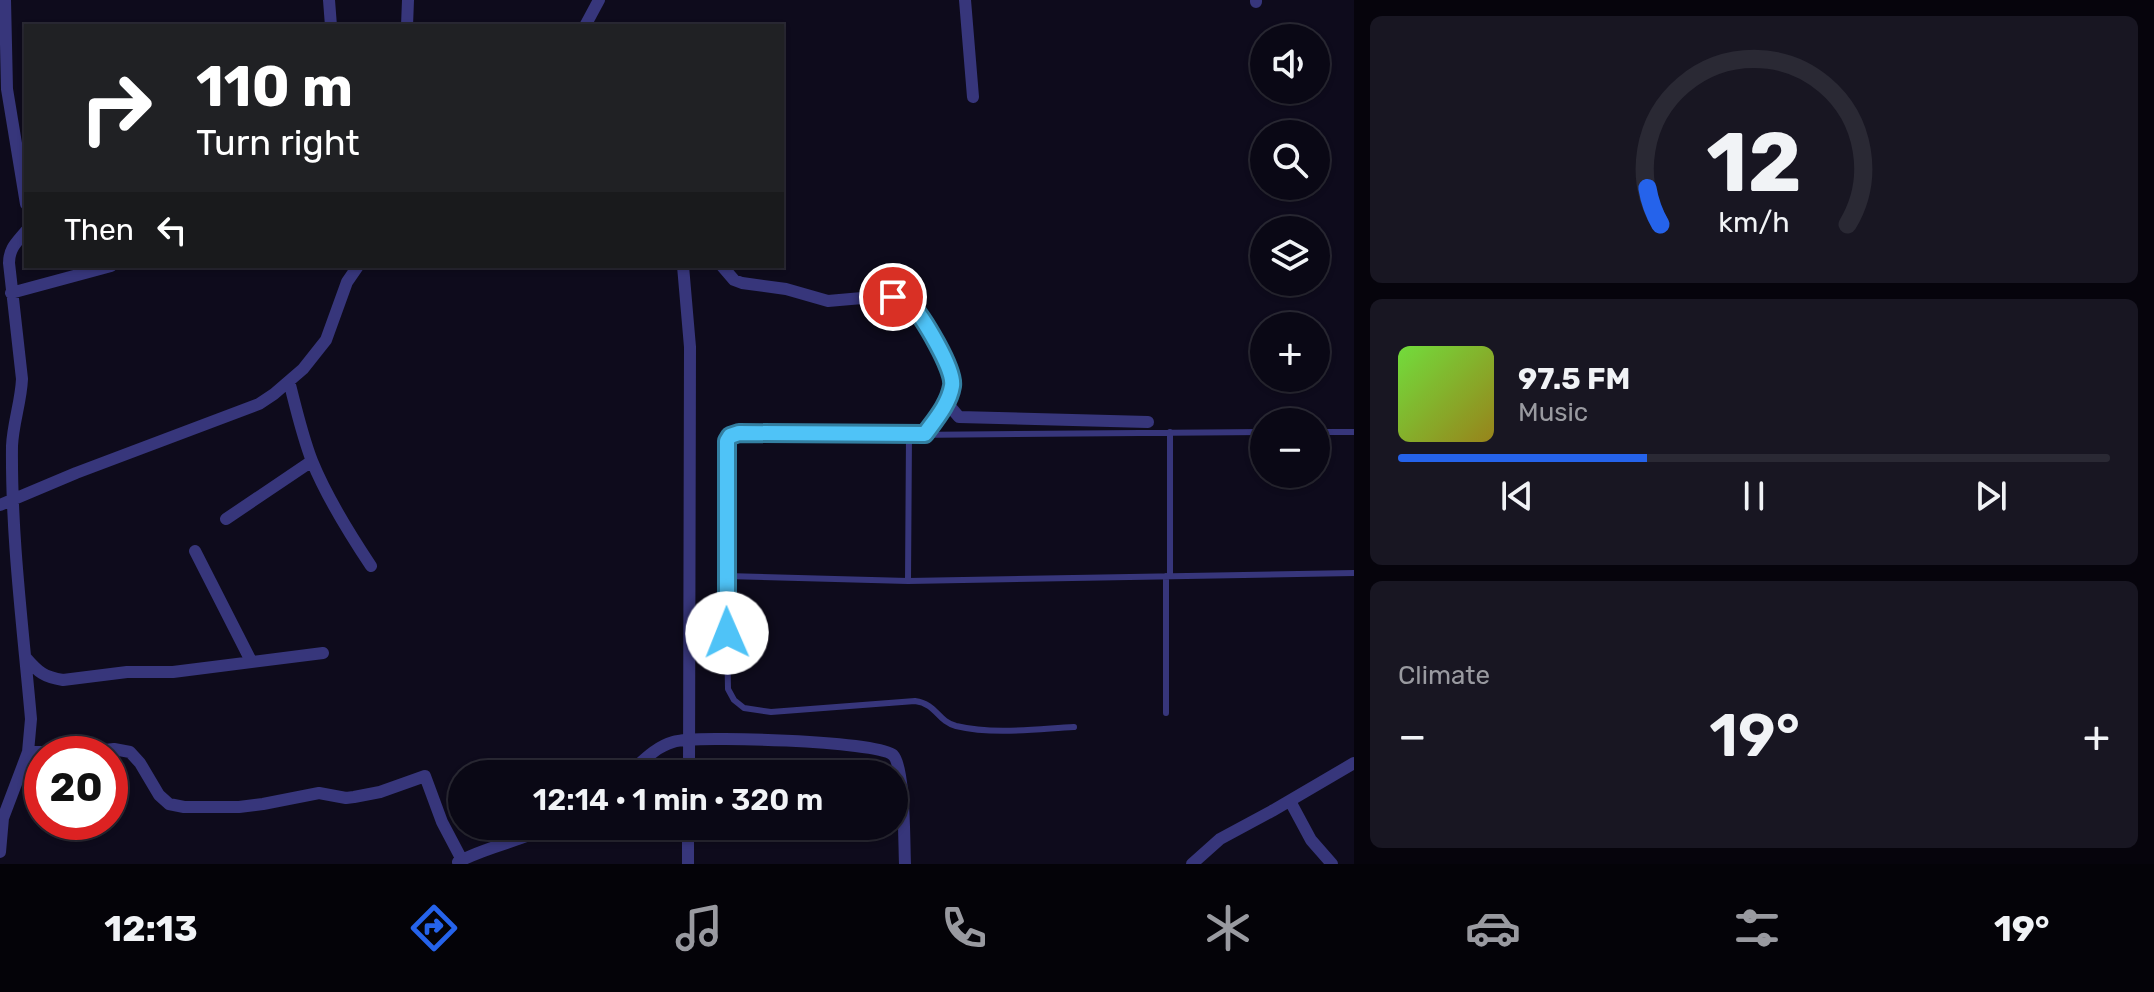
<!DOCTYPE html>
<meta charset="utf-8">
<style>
body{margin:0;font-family:Rubik,sans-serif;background:#181622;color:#f1f3f6;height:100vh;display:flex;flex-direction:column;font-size:30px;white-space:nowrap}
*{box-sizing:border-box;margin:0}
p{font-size:26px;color:#999aa0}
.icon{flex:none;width:44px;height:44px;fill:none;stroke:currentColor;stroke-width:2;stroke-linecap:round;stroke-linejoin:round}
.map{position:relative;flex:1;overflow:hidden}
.drawer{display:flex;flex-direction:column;gap:16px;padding:16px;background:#06040c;width:800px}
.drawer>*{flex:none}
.banner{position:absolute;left:24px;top:24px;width:760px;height:244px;border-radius:0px;box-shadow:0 2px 6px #0004,0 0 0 2px #2a2934;background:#202124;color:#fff;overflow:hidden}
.fabs{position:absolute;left:1250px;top:24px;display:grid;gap:16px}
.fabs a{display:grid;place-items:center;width:80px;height:80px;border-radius:50%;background:#0a0815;box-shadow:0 2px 6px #0004,0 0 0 2px #2a2934;font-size:40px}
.speed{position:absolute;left:24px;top:736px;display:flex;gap:16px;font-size:40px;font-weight:700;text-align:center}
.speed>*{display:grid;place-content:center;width:104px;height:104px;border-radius:50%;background:#0a0815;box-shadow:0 2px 6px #0004,0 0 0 2px #2a2934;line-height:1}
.speed .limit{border:12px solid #d22;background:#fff;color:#111}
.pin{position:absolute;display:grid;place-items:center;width:68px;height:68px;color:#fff;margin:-34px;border:4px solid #fff;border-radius:50%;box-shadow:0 2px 8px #0007}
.me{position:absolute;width:88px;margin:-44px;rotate:359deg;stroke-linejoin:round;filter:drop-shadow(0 0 6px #0008)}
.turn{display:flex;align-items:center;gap:28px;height:168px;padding:0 40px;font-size:36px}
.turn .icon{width:104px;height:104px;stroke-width:2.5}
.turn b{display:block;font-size:56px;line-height:68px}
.then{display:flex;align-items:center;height:76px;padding:0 40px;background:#0003;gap:16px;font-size:30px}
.big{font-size:60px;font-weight:600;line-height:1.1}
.drawer .card{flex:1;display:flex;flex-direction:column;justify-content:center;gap:12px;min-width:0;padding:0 28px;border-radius:12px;background:#181622}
.drawer .dial{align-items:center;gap:0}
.dial svg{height:208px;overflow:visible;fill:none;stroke:#2a2934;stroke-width:7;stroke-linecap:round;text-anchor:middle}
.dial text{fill:#f1f3f6;stroke:none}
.song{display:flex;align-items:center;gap:24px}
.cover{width:96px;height:96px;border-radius:12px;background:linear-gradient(135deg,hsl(100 70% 55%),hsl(50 70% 35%))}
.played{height:8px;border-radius:4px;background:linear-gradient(90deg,#2563eb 35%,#2a2934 35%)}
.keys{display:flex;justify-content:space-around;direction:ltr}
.heat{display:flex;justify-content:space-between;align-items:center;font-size:44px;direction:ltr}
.trip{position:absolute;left:448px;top:760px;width:460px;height:80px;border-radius:40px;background:#0a0815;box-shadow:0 2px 6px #0004,0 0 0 2px #2a2934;font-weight:600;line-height:80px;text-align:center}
.tab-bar{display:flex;height:128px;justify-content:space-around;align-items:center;background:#040308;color:#999aa0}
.tab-bar .icon{width:56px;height:56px}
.tab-bar .on{color:#2563eb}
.tab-bar b{font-size:36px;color:#f1f3f6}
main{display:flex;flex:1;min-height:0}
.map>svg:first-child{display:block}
</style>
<main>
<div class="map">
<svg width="1354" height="864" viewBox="0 0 1354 864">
<rect width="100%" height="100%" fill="#0e0b1c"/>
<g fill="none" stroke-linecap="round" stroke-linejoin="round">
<path stroke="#37367b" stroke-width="6" d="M1316,432H1354
M925,434L947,403
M726,576L908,581L1354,573
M1166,576V713
M1170,576V432
M908,581L909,435
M1074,727C1036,729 994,735 956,726C937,721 937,704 915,701L771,712L744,708L734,700L728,689L726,576L728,438L739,433L909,435L1264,432"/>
<path stroke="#37367b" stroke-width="12" d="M5,0L7,89L26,204
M329,0L331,26
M965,0L973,97
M1256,0V2
M407,26L408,0
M585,26L599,0
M683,266L690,347L689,774
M722,266L734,280L742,283L786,289L828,301L885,296L902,300L910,305L919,316L951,373L953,383L947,403L959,417L1148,422
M11,293L111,266
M289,381C296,408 302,435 312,461C327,498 349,533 371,566
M0,505L76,473L259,404L274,394L303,369L326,340L347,282L358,266
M226,519L312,461
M195,551L251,661
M26,658C38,672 44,677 63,680L127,672H173L323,653
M28,752H88L114,749L130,752L140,763L159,795L169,804L184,807H239L263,804L319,793L346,798L354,797L380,792L425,776L442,822L462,860
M628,774C642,762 655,747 673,742C697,735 878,741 893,755C905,767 904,843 905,864
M1290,801L1311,840L1332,864
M0,852L3,818L28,752L31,719C23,628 11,537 12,446C13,423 21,402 22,379L9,263C9,248 17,242 26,231
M458,862C488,846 521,841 551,826
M688,864V826
M1192,864L1220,839L1272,811L1354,763"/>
</g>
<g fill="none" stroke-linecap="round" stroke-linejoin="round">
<g stroke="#337fa1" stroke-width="20">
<path id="route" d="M727,633V441L730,436L739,433L925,434C935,420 949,404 952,386C955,370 922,315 910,304C905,300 899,299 893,297"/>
</g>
<use href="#route" stroke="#4fc3f7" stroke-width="14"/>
</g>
</svg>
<div class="fabs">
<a><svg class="icon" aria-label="sound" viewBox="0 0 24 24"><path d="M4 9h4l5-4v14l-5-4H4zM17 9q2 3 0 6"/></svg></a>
<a><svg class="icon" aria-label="search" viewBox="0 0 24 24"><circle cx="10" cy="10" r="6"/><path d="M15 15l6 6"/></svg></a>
<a><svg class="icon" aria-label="layers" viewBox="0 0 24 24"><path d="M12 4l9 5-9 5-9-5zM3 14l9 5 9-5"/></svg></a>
<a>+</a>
<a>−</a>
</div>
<div class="speed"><div class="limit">20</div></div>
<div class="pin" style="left:893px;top:297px;background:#d93025"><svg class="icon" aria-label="arrive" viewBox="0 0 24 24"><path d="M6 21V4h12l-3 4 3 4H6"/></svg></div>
<svg class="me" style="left:727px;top:633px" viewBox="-20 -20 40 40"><circle r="19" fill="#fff"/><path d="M0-13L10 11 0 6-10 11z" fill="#4fc3f7"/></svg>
<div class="trip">12:14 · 1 min · 320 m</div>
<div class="banner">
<div class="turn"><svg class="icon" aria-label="right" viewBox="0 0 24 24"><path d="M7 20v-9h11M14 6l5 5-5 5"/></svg><div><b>110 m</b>Turn right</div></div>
<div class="then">Then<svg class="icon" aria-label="left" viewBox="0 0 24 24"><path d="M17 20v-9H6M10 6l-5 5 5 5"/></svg></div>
</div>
</div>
<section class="drawer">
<div class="card dial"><svg viewBox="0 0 100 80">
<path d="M14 69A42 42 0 1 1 86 69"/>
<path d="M14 69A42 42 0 0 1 9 55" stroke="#2563eb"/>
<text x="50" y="56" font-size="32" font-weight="700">12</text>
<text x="50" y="72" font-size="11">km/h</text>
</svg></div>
<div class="card">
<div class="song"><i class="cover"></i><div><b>97.5 FM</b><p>Music</p></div></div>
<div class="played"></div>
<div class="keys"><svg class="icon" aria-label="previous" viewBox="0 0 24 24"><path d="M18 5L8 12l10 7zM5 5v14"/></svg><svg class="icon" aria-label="pause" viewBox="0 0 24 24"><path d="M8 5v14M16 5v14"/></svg><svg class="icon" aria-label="next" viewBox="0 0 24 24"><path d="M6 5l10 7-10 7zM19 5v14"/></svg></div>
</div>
<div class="card"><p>Climate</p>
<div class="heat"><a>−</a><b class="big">19°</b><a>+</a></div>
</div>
</section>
</main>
<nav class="tab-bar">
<b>12:13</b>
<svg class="icon on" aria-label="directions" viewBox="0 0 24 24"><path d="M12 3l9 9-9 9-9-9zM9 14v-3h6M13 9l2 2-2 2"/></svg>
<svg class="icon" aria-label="music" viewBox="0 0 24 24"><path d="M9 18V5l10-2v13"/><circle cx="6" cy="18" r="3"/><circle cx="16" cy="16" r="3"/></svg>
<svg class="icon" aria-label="phone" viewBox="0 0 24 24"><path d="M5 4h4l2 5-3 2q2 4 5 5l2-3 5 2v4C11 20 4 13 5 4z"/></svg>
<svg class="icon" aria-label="climate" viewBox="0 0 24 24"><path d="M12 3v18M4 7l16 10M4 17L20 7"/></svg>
<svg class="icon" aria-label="car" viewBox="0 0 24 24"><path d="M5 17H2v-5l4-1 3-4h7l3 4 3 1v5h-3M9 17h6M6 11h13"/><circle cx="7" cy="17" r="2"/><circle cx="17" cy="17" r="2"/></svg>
<svg class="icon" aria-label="filters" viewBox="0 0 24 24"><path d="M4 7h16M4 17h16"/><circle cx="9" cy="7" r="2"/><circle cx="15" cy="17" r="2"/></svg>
<b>19°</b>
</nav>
